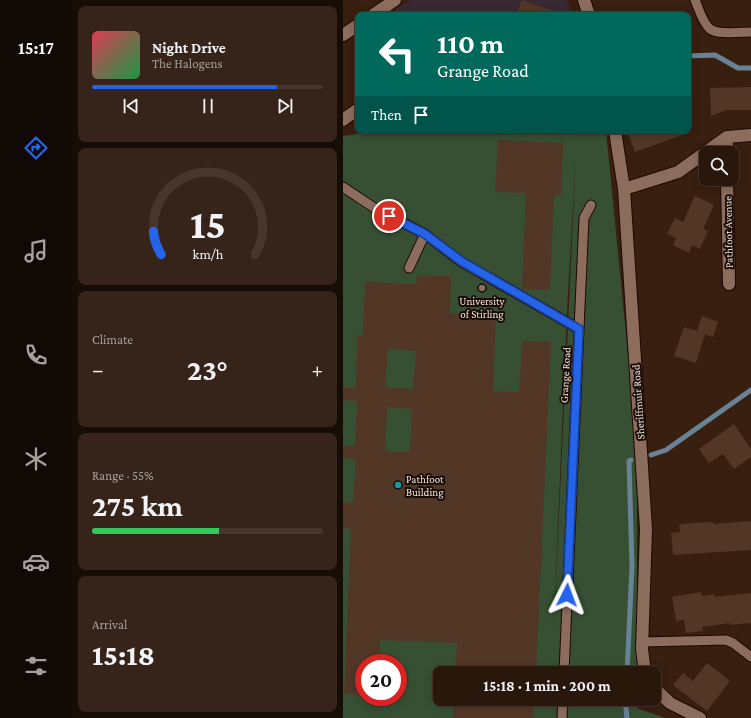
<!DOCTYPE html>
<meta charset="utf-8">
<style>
body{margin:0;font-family:"Crimson Pro",serif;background:#36241a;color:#f1f3f6;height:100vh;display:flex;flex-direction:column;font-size:15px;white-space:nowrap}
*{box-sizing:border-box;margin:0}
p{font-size:13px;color:#a59f9d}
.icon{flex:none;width:22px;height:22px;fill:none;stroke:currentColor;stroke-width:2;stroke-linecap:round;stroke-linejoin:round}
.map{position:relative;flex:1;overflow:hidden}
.panel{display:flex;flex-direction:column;gap:6px;padding:6px;background:#170d07;width:271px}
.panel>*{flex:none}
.guide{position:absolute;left:12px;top:12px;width:336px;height:122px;border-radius:8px;box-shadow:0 2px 10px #0003,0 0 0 1px #46362d;background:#00695c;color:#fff;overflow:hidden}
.tools{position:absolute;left:356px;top:146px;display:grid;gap:8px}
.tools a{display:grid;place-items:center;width:40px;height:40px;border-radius:8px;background:#2a170c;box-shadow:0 2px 10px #0003,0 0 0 1px #46362d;font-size:20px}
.speed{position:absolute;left:12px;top:654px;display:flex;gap:8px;font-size:20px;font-weight:700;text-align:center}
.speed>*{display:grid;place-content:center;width:52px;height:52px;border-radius:50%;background:#2a170c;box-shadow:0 2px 10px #0003,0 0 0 1px #46362d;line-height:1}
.speed .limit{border:6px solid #d22;background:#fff;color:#111}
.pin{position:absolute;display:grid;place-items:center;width:34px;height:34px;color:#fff;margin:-17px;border:2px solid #fff;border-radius:50%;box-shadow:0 1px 4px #0007}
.me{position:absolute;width:44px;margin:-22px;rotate:3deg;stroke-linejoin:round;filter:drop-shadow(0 0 3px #0008)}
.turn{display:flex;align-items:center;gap:14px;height:84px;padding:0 16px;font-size:18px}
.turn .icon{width:52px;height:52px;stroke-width:2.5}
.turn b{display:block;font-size:28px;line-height:34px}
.then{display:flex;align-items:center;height:38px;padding:0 16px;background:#0003;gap:8px;font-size:15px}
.big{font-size:30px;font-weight:700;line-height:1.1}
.panel .tile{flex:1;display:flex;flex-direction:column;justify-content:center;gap:6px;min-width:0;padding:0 14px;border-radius:8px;background:#36241a}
.panel .dial{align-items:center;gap:0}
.dial svg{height:104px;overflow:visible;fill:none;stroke:#46362d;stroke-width:7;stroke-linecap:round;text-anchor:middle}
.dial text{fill:#f1f3f6;stroke:none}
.song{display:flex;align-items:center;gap:12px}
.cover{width:48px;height:48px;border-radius:6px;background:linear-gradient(135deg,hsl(350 70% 55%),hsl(140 70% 35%))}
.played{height:4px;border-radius:2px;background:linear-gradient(90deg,#2563eb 80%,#46362d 80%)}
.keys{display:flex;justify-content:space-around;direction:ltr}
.heat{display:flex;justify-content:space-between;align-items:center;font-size:22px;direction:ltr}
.charge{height:6px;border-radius:3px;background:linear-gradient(90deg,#34c759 55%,#46362d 0)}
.trip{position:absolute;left:90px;top:666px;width:228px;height:40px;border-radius:8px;background:#2a170c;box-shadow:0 2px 10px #0003,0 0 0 1px #46362d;font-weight:700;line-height:40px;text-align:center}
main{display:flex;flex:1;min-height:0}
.tabs{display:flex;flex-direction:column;width:72px;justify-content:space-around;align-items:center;background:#110905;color:#a59f9d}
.tabs .icon{width:28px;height:28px}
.tabs .current{color:#2563eb}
.tabs b{font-size:18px;color:#f1f3f6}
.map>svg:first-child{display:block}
</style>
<main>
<nav class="tabs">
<b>15:17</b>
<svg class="icon current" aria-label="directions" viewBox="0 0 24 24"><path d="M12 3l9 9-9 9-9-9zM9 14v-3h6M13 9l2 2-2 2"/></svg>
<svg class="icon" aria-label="music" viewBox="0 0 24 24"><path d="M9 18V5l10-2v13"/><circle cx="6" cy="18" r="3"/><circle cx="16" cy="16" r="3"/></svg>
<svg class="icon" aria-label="phone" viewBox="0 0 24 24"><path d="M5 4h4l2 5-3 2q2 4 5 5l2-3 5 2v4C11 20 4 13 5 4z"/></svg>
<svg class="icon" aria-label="climate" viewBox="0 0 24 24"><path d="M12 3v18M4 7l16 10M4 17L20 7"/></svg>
<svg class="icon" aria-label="car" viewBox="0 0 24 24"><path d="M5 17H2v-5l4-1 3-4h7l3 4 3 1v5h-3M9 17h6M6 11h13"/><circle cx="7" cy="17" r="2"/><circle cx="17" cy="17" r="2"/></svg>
<svg class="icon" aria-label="filters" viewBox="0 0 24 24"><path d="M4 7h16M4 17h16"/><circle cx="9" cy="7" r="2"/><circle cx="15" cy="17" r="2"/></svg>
</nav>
<section class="panel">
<div class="tile">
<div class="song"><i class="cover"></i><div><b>Night Drive</b><p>The Halogens</p></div></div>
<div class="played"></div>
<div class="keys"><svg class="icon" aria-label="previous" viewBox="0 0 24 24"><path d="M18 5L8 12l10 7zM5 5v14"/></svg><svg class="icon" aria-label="pause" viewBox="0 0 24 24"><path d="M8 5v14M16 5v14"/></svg><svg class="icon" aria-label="next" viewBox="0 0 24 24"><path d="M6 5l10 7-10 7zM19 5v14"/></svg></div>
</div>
<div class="tile dial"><svg viewBox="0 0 100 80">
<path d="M14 69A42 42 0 1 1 86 69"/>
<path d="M14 69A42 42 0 0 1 8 51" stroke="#2563eb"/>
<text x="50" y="56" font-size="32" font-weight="700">15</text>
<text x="50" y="72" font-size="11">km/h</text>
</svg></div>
<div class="tile"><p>Climate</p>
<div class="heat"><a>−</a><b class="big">23°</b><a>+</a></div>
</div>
<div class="tile"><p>Range · 55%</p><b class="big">275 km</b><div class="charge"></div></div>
<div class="tile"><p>Arrival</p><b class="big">15:18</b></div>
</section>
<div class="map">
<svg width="408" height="718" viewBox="0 0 408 718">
<rect width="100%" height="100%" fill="#381f10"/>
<path fill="#382832" d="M67,0H224L230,15H46Z"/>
<path fill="#375033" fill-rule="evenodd" d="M34,131H263L294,445V673H97V699H294V708L322,718H0V136ZM233,154L210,643L224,312ZM21,663H55V697H21Z"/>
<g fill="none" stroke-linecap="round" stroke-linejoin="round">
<path stroke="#688297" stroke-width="5" d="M345,56L372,55L395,68H408
M308,455L323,450L408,390
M284,673L289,566L286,461L288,460
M282,699L284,718"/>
</g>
<path fill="#523727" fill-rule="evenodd" d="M179,0L216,13V15H173Z
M408,87V110H383L368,116L367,88Z
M284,131H345V133L292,152Z
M155,140L220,143L218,195H211L207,290L179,289L183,193L152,192Z
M352,196L371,205L360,229L365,231L357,249L349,245L346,253L330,245L333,238L324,234L332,218L340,222Z
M74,275L108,276L107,313L153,315L150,391L176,392L179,341L208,342L193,673H112L114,643L37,640L36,663H21V695L1,694L8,529L0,528V502L10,503L13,459L0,458V446H12L14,401L0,400V387L13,388L14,335H20L22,282L73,284ZM45,349L73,351L70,389L42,387ZM44,407L69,409L67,452L42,451Z
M359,316L375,322L370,337L362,334L353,363L331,356L341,327L354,331Z
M391,424L408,449V457L391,469L380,454L366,463L356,449Z
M408,521V550L330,555L328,533L337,532L336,524L370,522V524Z
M358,592L359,596L371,594V597L408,593V623L387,625V623L359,627L360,631L343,633L341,620L333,621L329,597Z
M364,663L387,681L364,711L330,685L340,673L350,681Z
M111,699H191L190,718H110Z"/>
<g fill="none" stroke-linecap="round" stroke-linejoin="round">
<g stroke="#1f0800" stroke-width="11">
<path id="lane" d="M352,0C356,9 359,22 367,29C374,35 398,32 408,32
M0,187L33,209L82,234L117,261L236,329L221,673
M66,268L82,234
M236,329L241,218L248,205
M299,642L383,640L390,643L408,657
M219,718L220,699"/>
</g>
<g stroke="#1f0800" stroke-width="14">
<path id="street" d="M241,0L246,15
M30,15L52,0
M0,35L15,25
M0,120L15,109
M272,131L281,189L303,529L299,649L302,673
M384,137V153
M384,179L386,284
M281,189L335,172L384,137L408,135
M311,688L327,703L357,718"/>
</g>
<use href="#lane" stroke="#8c6d5d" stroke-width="9"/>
<use href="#street" stroke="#8c6d5d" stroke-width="12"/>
</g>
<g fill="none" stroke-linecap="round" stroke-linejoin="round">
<g stroke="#184099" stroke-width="10">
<path id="route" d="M46,216L82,234L118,261L236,329L224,595"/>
</g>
<use href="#route" stroke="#2563eb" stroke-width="7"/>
</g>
<circle fill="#8d6e63" stroke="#170c06" stroke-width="1.5" cx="139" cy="288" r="4"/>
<circle fill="#0f9aa8" stroke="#170c06" stroke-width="1.5" cx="55" cy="485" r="4"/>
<g text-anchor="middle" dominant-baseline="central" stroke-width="4" stroke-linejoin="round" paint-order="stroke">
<g font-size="11" fill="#f6e4db" stroke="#170c06">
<text transform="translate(385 232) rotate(-91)">Pathfoot Avenue</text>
<text transform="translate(222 375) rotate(-87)">Grange Road</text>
<text transform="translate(295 402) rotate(-94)">Sheriffmuir Road</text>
</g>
<g font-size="11" fill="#f6e4db" stroke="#170c06">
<text x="139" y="301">University<tspan x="139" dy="13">of Stirling</tspan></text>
<text x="63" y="479" text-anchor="start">Pathfoot<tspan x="63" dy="13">Building</tspan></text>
</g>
</g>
</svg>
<div class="tools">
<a><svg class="icon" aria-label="search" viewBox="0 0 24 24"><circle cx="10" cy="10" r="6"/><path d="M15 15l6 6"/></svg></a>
</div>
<div class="speed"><div class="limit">20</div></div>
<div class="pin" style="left:46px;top:216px;background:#d93025"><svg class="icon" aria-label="arrive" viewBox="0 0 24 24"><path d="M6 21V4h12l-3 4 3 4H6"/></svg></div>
<svg class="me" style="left:224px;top:595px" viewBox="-20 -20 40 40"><path d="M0-17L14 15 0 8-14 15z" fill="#2563eb" stroke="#fff" stroke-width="4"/></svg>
<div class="trip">15:18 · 1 min · 200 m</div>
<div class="guide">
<div class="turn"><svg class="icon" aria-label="left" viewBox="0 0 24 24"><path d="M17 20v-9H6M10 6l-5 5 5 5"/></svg><div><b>110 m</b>Grange Road</div></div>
<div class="then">Then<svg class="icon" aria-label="arrive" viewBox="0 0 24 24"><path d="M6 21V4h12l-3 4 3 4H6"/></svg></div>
</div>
</div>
</main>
